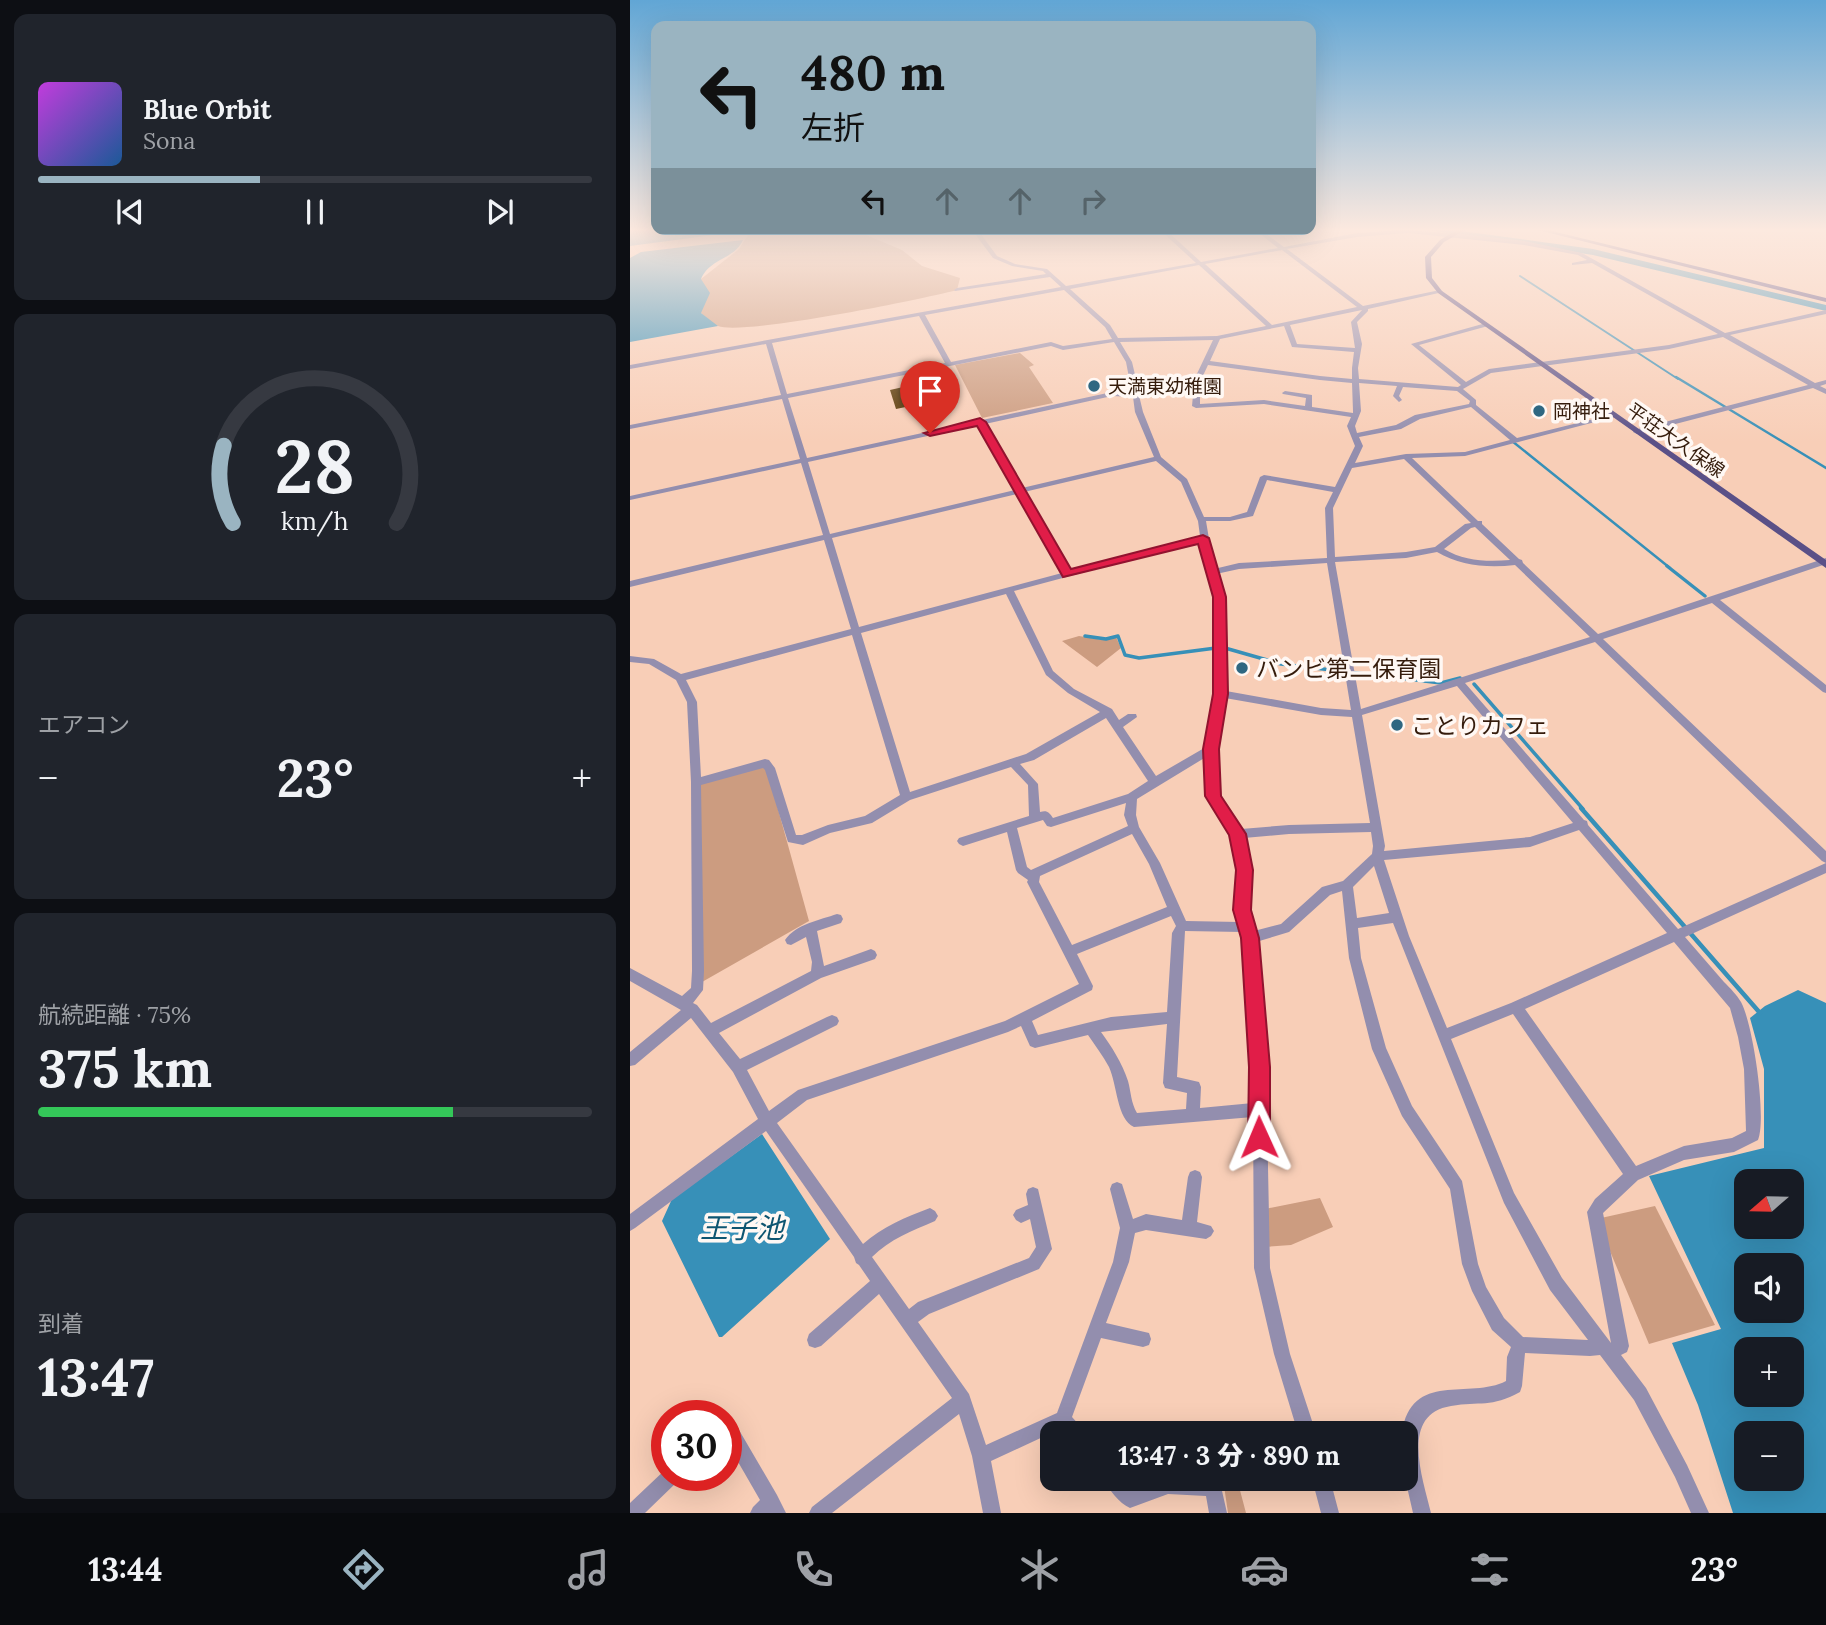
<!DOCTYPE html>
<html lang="ja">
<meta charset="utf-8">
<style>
body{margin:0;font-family:Lora,"Noto Sans JP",serif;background:#20242c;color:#f1f3f6;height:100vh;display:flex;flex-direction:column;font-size:26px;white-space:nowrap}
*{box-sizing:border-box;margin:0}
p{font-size:23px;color:#9ea1a6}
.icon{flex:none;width:38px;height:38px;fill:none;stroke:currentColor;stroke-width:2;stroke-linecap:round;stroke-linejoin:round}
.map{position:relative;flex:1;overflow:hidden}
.side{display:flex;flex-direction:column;gap:14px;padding:14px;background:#0d0f14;width:630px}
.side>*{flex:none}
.banner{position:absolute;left:21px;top:21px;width:665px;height:214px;border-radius:14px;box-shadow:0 7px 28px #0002;background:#9ab4c1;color:#111;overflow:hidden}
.needle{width:46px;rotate:250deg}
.buttons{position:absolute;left:1104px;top:1169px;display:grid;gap:14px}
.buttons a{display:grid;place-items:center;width:70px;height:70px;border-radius:14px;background:#171b24;box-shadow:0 7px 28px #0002;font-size:35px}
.speed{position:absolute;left:21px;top:1400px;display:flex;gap:14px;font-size:35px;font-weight:700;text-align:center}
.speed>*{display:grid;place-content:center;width:91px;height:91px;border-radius:50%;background:#171b24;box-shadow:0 7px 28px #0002;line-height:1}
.speed .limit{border:10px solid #d22;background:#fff;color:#111}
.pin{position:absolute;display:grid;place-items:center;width:60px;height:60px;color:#fff;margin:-72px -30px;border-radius:50% 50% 50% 0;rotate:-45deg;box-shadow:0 0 7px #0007}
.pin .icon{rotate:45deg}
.me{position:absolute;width:77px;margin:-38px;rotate:359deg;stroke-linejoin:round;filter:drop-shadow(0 0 5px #0008)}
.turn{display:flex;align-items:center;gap:24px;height:147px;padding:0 35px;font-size:32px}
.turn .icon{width:91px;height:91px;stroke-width:2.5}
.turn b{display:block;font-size:49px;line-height:60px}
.lanes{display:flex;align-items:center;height:66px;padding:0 35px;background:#0003;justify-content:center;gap:35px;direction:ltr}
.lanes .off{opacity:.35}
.big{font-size:52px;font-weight:800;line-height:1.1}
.side .widget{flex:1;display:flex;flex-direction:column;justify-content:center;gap:10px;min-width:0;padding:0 24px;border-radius:14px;background:#20242c}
.side .dial{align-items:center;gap:0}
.dial svg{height:182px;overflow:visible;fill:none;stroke:#363941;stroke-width:7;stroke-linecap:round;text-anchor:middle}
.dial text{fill:#f1f3f6;stroke:none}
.song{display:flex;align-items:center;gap:21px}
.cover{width:84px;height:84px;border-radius:10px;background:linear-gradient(135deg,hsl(290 70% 55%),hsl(210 70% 35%))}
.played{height:7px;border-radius:4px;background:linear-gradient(90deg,#9ab4c1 40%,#363941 40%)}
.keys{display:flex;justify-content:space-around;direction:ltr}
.heat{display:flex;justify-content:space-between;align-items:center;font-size:38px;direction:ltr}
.charge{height:10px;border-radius:5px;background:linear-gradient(90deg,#34c759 75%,#363941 0)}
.trip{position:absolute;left:410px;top:1421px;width:378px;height:70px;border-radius:14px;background:#171b24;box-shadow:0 7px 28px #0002;font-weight:800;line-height:70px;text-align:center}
.tabs{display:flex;height:112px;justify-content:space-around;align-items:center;background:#090b0e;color:#9ea1a6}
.tabs .icon{width:49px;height:49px}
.tabs .on{color:#9ab4c1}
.tabs b{font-size:32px;color:#f1f3f6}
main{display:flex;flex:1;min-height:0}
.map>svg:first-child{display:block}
</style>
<main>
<section class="side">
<div class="widget">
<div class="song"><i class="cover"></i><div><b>Blue Orbit</b><p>Sona</p></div></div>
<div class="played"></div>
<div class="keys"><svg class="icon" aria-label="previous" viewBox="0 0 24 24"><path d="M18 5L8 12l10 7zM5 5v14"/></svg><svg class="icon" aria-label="pause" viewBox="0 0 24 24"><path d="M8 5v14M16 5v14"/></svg><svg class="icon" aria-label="next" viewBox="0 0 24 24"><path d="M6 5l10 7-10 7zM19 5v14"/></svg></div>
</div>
<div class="widget dial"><svg viewBox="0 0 100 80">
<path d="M14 69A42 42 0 1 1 86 69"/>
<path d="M14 69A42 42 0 0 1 10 35" stroke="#9ab4c1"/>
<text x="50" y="56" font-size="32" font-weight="700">28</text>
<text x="50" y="72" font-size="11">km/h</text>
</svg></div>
<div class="widget"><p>エアコン</p>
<div class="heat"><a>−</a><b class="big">23°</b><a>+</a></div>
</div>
<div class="widget"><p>航続距離 · 75%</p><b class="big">375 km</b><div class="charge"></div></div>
<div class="widget"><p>到着</p><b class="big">13:47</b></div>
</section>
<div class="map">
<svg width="1196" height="1513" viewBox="0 0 1196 1513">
<rect width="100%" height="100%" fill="#f8ceb7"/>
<path fill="#cc9c80" d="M139,230H224L272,250L292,266L330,278L327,290C293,299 113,336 88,326C82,324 76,317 71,313V279L109,249L118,235Z
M390,353L404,365L399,367L423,403L352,418L325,365Z
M449,636L473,640L486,637L491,648L467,667L432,641Z
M132,765L138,773L179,921L72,982L69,783Z
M690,1198L703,1227L661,1245L634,1247L635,1209Z
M1025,1206L1085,1325L1019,1344L977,1244L971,1218Z
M593,1479H607L616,1513H598Z"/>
<path fill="#3790b8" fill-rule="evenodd" d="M0,230H121L0,246Z
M113,240C104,260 81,257 71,279L80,293L71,313L88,326L0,342V258L11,252Z
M1168,990L1196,1003V1513H1103L1068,1405L1042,1343L1091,1329L1019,1176L1134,1148V1069L1120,1018L1135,1006ZM1162,1181V1227H1116V1181ZM1162,1265V1311H1116V1265ZM1162,1349V1395H1116V1349ZM1162,1433V1479H1116V1433Z
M132,1134L200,1239L92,1337H89L32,1221L42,1199Z"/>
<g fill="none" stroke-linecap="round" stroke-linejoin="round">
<path stroke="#3790b8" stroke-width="2" d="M890,276L1048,379"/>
<path stroke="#3790b8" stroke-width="2.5" d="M1046,377L1196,468
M882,441L1040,568"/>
<path stroke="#3790b8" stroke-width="3.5" d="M1037,566L1075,596
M455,636L476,639L488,636L495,655L509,658L586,648
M595,648L651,664L811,683L830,678
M844,684L953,809"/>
<path stroke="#3790b8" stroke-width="4.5" d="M951,808L1130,1013"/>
<path fill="#3790b8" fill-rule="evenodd" d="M798,230H824L963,249L1196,305V311L963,255Z"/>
</g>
<path fill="#563501" d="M282,385L290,404L266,409L260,390Z"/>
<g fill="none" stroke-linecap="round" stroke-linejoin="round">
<path fill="#938eae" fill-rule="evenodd" d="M342,230H348L367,256L385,264L417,269L436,286L566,263L530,230H536L571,262L648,248L625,230H631L654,247L727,233L771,230L823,233L894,241L952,253L1095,333L1196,310V314L1100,335L1185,383L1196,380V384L1190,386L1196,389V394L1183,388L1007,434L1003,432L1004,430L1178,385L1093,337L1039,349L861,373L833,389L846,400V405L887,438L984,414L988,416L835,456L782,458L848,521H852V524L889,559L892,560L893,563L968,634L1196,558V564L1090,600L1196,685V693L1193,692L1082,603L973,639L1196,851V863L1192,861L965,642L835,683L954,820L957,821L958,825L1048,929L1196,863V873L1055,937C1068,952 1081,967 1094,982C1100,988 1107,995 1111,1002C1123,1024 1137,1118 1128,1140L1104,1152L1054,1160L1008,1180L973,1213L999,1346L997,1352L991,1355L1016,1388L1057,1465L1079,1513H1061L1045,1477L1004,1400L970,1355L960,1356L895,1353L892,1386L890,1392C861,1408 850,1401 821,1406C769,1414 793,1479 801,1513H783L775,1478V1433H772C781,1370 840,1400 876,1381L877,1357L881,1347L862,1330L842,1291L832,1264L820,1189L772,1116L742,1049L719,958L712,891L700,895L659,932L626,942L636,1067L640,1268L660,1354L686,1433H668L644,1354L624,1268L623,1117L504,1127C487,1120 487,1084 479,1067C473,1056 465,1045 458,1035L405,1048L400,1046L391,1026L378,1032L177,1100L147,1123L233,1244C252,1227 276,1217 300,1208L305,1211L308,1216L305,1221C282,1231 260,1239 242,1257L279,1309L288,1302L399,1258L406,1247L400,1219L391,1223L386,1220L383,1215L386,1210L398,1205L396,1194L398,1189L403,1187L408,1189L422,1249L409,1269L299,1314L288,1322L339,1394L356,1445L427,1413L483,1262L490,1228L480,1189L482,1184L487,1182L492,1184L503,1219L516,1214L552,1220L558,1177L560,1172L565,1170L570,1172L572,1177L567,1222L581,1226L584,1231L581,1236L576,1239L516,1230L505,1233L499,1262L476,1323L519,1333L521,1339L519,1345L513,1347L471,1338L442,1417L451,1427L454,1433H434L430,1429L361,1461L371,1513H353L342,1456L329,1414L202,1513H179L182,1507L322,1398L249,1294L191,1346L185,1348L179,1346L177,1340L179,1334L240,1281L229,1265L226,1263L224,1257L136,1131L5,1228L0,1231V1214L128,1119L103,1072L61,1018L5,1065L0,1066V1052L51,1010L0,981V968L52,996L61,988L62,971L61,782L57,702L46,680L19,664L0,662V656L24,659L51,674L221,629L194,540L0,587V581L193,535L171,463L0,500V496L170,459L152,399L0,429V425L151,395L136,344L0,369V365L431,287L420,277L325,291L324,290L327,288L416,274L413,271L382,266L363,258ZM778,233L894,245L948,255L957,260L942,263V265L962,263L1088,334L1039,345L859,369L836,382L789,345L858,326L859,325L856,323L781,344L831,385L828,387L729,379L728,368L732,344L727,322L738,311V309L813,292L810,290L733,306L657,249L727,237ZM652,250L727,307L642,325L575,264ZM569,265L636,326L587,336L488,338L480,325L440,289ZM434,290L475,327L482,339L433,346L421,342L321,362L295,315ZM732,310L721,322L725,348L667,344L660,325ZM289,316L315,363L157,394L142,343ZM654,326L662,347L724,352L722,368V379L690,376L580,361L590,339ZM583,340L564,380L507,383L502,362L490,342ZM484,342L496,362L502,393L482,392L177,458L158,398L421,346L433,350ZM578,365L690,380L722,383L723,411V413L682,407V395L655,391L652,393L653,394L676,398L675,406L634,400L570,404V382ZM729,383L767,386L763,396L769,402L772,400L769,396L773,387L827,391L840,401L839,404L785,415L766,425L727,433L725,426L731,411ZM564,384L562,406L566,408L634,404L721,417L717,426L725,446L705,487L634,475L630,477L617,512L600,517H574L557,479L531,457L513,412L507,387ZM482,396L503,397L505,412L524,457L392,488L355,424ZM841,407L880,440L835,452L776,454L725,463L733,446L729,437L771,429L790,419ZM348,425L385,490L200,534L178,462ZM774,459L841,523L835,524L805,547L776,552L705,557L703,508L722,468ZM526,461L551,482L568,521L570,536L440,571L394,492ZM637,480L703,492L695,508L697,558L609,563L584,569L576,521H600L623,516ZM387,494L432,573L229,627L202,538ZM845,527L880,560C857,562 834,561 814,549L841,528ZM571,541L575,567L585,597L586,694L576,747L526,776L493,727L507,717L506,714H498L489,720L482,709L444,689L423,671L384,591ZM807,552C830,566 858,568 885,565L960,637L731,709L705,562L776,558ZM697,563L721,710L691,708L596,691L593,597L586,574L609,569ZM376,594L416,675L438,693L470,712L396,754L280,792L231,633ZM222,635L270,795L235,816L198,825L172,835H166L145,768L139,760L135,759L71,777L67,702L56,680ZM827,686L943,823L900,837L754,851L755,846L732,715ZM595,698L691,715L722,717L740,823L659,825L611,829L588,795L586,749ZM476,718L518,781L498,794L423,818C419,812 417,810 410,812L408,784L390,764L404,760ZM576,757L578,796L603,835L608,870L606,910L609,922L556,921L530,863L509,827L506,815L507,799ZM381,767L398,785L399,816L329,838L327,841L329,844L333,846L377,832L386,870L388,873L398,880L397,882L449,984L375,1021L168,1090L139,1111L117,1070L207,1025L209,1021L207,1017L202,1015L197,1017L110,1059L89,1033L191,978L245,959L247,955L245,951L241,949L194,966L187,931L211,923L213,919L211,915L207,914C190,920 166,924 155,940L157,944L161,945L176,937L182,962L181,971L81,1023L67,1005L63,1003L73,990L74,971L71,785L133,768L135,770L158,842L173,845L200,833L242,823L280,800ZM496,803L494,815L498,826L401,870L397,867L387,828L413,820L417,826L421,827ZM949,830L1037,933L881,1003L817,1028L779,936L754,860L900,847ZM741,832L743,846L742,854L713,881L692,887L651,924L624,931L618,910L620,870L614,838L659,834ZM502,834L519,864L537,907L442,945L409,882L410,876ZM744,866L759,913L727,918L723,887ZM541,916L546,926L542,933L537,1012L481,1017L408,1035L402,1021L462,990L463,986L447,954ZM763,923L874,1203L920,1290L958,1340L893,1337L874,1318L856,1287L848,1264L832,1181L782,1106L756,1048L731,958L728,928ZM555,931L612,932L622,1067L623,1103L570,1108L571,1087L569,1082L547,1077ZM1044,942L1100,1008L1108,1037L1114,1069L1116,1131L1102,1138L1054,1146L1006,1166L895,1009ZM883,1014L993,1174L965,1199L957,1212L981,1343L932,1278L884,1193L821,1039ZM537,1024L533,1083L535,1088L557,1093L556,1109L507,1113C501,1103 501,1092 498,1081C492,1063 482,1047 471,1032Z
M96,1415L102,1418L147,1495L156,1513H120L123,1507L130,1500L96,1441Z
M37,1468V1475H51L48,1481L15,1513H0V1503Z
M474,1479H494L503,1489L531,1479H584L590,1482L597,1513H579L576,1496L538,1494L500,1508C489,1503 479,1490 474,1479Z
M682,1479H700L709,1513H691Z"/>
<path fill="#5a5087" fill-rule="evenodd" d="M827,230H835L814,242L801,257L802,278L812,291L1196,560V568L808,293L796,278L795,257L810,240Z
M908,230H918L1196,298V302Z"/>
</g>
<linearGradient id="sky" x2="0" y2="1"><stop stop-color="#61a6d5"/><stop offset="0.52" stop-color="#fce9df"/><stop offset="1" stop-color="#fce9df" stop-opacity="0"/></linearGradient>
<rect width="1196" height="442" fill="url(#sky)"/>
<path fill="#e11d48" stroke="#92132f" stroke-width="2" d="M350,418L356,422L441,569L573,535L579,538L596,597L598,694L589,749L591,796L616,834L623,870L621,910L629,938L640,1067V1137L636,1144L629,1147L621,1144L618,1137L619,1067L611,938L603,910L606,870L599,835L575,796L573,749L583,694V597L568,544L433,577L347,426L300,436L294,433Z"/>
<g fill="#2f6781" stroke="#fff8f4" stroke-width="2.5">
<circle cx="464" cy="386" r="7"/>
<circle cx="909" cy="411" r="7"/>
<circle cx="612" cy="668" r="7"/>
<circle cx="767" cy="725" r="7"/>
</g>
<g text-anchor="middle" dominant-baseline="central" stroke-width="7" stroke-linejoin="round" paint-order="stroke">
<g font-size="19" fill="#351c0c" stroke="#fff8f4" text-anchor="start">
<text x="478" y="386">天満東幼稚園</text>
<text x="923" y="411">岡神社</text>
</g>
<g font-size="19" fill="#351c0c" stroke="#fff8f4">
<text transform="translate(1046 440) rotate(35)">平荘大久保線</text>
</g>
<g font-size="23" fill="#351c0c" stroke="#fff8f4" text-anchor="start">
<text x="626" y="668">バンビ第二保育園</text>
<text x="781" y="725">ことりカフェ</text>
</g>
<g font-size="28" font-style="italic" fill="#0e5571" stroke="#fff8f4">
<text x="112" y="1228">王子池</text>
</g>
</g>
</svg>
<div class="buttons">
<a><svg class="needle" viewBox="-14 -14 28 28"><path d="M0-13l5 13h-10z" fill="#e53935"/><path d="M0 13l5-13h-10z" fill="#9ea1a6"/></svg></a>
<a><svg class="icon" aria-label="sound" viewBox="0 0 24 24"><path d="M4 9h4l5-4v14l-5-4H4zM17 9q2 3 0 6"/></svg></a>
<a>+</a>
<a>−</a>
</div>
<div class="speed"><div class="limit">30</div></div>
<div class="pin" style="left:300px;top:433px;background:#d93025"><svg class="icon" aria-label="arrive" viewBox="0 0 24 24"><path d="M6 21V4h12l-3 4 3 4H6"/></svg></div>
<svg class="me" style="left:629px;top:1137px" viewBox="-20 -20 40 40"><path d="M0-17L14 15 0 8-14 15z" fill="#e11d48" stroke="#fff" stroke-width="4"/></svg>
<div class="trip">13:47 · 3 分 · 890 m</div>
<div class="banner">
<div class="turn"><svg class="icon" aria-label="left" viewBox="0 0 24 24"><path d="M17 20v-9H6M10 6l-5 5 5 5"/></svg><div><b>480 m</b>左折</div></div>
<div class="lanes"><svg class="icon" aria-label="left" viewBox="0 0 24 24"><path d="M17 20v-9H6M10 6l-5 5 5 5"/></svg><svg class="icon off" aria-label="ahead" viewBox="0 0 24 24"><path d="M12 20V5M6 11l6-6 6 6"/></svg><svg class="icon off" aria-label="ahead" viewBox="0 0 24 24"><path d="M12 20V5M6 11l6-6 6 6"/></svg><svg class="icon off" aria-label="right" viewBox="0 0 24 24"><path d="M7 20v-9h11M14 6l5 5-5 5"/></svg></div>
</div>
</div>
</main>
<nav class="tabs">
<b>13:44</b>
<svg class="icon on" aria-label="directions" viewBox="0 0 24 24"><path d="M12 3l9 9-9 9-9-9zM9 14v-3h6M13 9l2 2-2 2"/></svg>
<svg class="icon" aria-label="music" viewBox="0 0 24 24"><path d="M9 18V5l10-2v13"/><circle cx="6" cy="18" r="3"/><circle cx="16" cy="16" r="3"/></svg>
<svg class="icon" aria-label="phone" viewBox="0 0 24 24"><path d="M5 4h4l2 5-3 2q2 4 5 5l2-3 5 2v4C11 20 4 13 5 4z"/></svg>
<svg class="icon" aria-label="climate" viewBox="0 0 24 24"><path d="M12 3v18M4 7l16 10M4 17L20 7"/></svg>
<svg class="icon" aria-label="car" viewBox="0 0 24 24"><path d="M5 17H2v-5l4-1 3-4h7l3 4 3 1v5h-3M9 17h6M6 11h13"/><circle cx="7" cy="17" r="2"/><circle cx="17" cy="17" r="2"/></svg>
<svg class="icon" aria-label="filters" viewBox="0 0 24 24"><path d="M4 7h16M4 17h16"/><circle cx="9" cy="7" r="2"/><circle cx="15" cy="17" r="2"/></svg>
<b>23°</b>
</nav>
